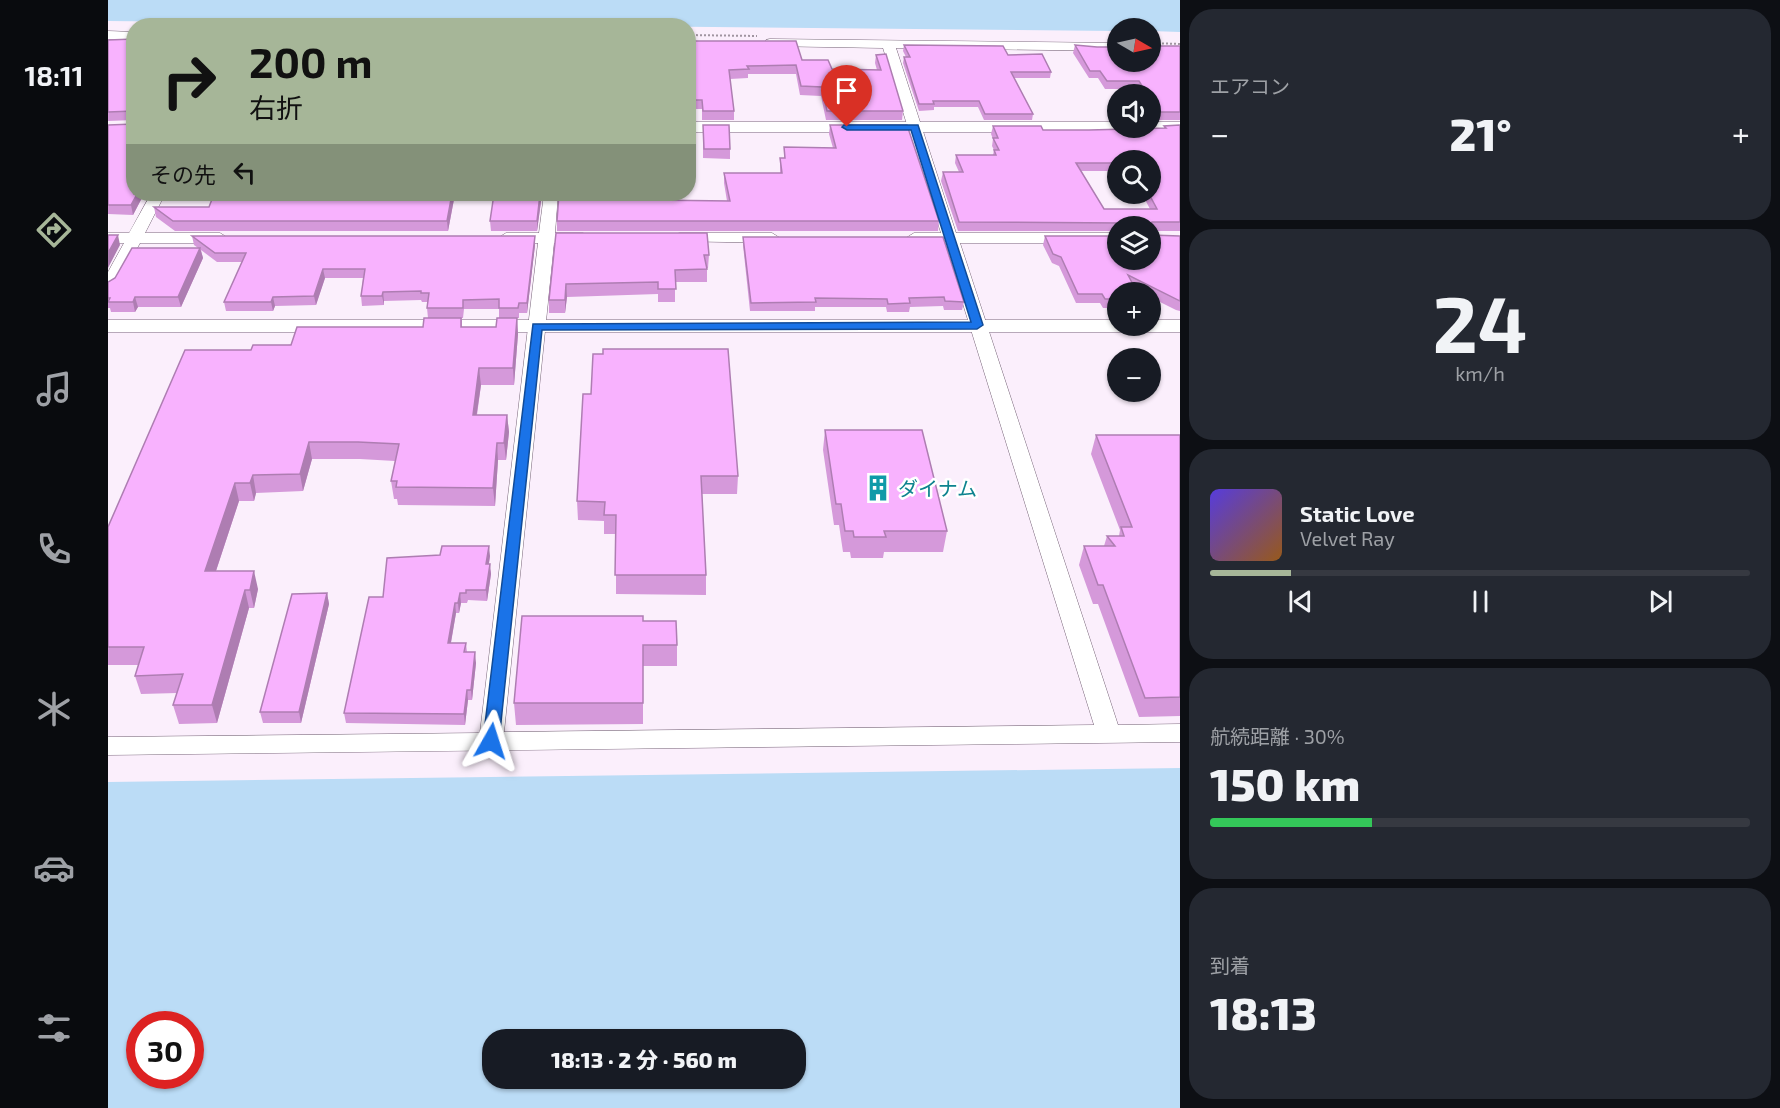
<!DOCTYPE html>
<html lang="ja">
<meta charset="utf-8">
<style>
body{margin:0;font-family:"Exo 2","Noto Sans JP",sans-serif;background:#242831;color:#f1f3f6;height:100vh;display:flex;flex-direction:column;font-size:22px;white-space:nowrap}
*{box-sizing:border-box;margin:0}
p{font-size:20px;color:#9ea1a6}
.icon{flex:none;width:33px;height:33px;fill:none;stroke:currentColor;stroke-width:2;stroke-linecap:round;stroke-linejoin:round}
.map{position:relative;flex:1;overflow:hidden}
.side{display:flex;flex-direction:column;gap:9px;padding:9px;background:#0d0f14;width:600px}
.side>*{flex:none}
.guide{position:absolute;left:18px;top:18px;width:570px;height:183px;border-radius:24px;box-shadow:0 2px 4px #0004;background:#a6b698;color:#111;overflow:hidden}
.needle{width:39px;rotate:99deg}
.buttons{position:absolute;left:999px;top:18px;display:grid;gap:12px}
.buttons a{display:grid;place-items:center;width:54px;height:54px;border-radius:50%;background:#171b24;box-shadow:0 2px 4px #0004;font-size:30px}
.speed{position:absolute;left:18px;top:1011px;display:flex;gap:12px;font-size:30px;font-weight:700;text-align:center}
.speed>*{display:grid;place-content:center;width:78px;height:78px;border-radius:50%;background:#171b24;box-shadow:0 2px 4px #0004;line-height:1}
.speed .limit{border:9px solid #d22;background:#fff;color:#111}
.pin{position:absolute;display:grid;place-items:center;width:51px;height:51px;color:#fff;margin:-62px -26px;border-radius:50% 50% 50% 0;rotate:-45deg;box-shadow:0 0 6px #0007}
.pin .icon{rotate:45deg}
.me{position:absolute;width:66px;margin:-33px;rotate:6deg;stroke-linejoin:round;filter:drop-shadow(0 0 4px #0008)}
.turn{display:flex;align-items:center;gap:21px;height:126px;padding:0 24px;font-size:27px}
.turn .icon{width:78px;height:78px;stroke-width:2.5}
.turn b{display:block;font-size:42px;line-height:51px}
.then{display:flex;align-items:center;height:57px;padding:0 24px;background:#0003;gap:12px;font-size:22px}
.big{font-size:45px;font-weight:800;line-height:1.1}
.side .card{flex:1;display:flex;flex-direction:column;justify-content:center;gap:9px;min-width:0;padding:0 21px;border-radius:24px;background:#242831}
.side .dial{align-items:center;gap:0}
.dial b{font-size:78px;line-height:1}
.song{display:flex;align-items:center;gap:18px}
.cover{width:72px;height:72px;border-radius:9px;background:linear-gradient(135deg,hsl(250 70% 55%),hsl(30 70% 35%))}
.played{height:6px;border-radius:3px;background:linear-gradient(90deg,#a6b698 15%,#363941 15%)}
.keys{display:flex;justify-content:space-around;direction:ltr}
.heat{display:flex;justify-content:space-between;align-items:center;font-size:33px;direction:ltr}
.charge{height:9px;border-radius:4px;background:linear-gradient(90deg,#34c759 30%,#363941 0)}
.trip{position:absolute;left:374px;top:1029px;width:324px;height:60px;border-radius:24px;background:#171b24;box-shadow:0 2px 4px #0004;font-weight:800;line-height:60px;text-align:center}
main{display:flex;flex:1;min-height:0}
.dock{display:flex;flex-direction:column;width:108px;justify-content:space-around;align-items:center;background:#090b0e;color:#9ea1a6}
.dock .icon{width:42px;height:42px}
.dock .on{color:#a6b698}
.dock b{font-size:27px;color:#f1f3f6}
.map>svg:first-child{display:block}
</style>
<main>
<nav class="dock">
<b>18:11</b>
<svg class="icon on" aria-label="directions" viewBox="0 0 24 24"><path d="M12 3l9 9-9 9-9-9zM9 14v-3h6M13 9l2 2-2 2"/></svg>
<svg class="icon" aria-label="music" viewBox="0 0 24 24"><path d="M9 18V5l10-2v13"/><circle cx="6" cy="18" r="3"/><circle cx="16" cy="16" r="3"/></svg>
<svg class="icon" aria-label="phone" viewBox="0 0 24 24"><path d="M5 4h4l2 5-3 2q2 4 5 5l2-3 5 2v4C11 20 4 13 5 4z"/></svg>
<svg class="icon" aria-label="climate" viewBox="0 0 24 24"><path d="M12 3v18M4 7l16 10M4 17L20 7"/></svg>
<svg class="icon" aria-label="car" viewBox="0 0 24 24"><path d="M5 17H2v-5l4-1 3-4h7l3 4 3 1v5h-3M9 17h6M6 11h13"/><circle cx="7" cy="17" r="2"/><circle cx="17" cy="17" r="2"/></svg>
<svg class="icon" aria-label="filters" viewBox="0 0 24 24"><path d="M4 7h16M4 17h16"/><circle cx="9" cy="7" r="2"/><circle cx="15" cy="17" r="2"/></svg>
</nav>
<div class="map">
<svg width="1072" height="1108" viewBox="0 0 1072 1108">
<rect width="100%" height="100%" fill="#fbeffc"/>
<path fill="#bbdcf6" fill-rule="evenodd" d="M0,0H1072V32L1043,31L1042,28H1010L1009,31L0,21Z
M1072,768V1108H0V782ZM32,1024H82V1076H32ZM384,1040H687V1078H384Z"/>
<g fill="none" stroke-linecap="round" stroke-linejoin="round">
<g stroke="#776578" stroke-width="1">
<path id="minor" d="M0,31L26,32V40L0,39Z
M662,39L1010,43V51L788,48L848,233H1010V243H852L1010,725L1072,724V742L0,755V737L372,733L430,243H398L390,238L398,233H431L436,194H450L447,233H475L483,238L475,243H446L396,732L986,725L836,243H806L798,238L806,233H833L775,48L658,46L656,43L658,40Z
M43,194H57L37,233H112L120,238L112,243H32L8,287L0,292V272L16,243H0V233H21Z
M572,233H664L672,238L664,243L566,241L564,238L566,235Z"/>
</g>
<g stroke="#776578" stroke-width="1">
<path id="tertiary" d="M580,122H1010V128H1018L1010,132H580Z
M1042,122H1072V132L1036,131L1034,128H1042Z
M0,320H1010V326H1042V320H1072V332H0Z"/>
</g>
<path stroke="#a095a0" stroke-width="2" stroke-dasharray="2 2" stroke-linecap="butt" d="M580,35L649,36
M1042,43L1072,44"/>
<use href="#minor" fill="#fff" fill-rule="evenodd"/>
<use href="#tertiary" fill="#fff" fill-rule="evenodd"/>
</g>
<path fill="#d599da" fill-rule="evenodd" d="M26,39V120L0,121V40Z
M580,41L694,60L724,69L769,70L767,63L768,55L795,111L794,120H718L713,96L692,95L688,74H640V78L622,79L626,111V120H594V109H580Z
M796,45L900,55L943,72L942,78H906L925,114L924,120H876L870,107H826V110L811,111L795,63L796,57H798L795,51Z
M967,45L989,47L1072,46V120H1047L1042,112V94H1032L1029,89H997L990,78H981L965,53Z
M0,125L26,194H36L25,215L0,214Z
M595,125L622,149V159L595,158Z
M722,125L831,221L830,231H449V221L542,200L619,201L616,183V173H672V158H676V147L725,148L721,134Z
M1072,125V231H1042V226H1010V231H850L833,181L835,172H851L847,163L848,155H885L886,150L884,146L885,139L883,134L885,126L935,130H981L1056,129V126ZM1010,160H1042V194H1034L1042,209H996L973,171H1010Z
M106,194H347L340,231H67L48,217L46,207H101Z
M386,194H434L429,231H383L382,221Z
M448,233L601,255L600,268H599V282H567V302H550V294L459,297L457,313H441V300Z
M84,236H427V245L419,313H411V318H409L410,334L406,385H373L369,415H399L401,432L398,460H390L387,506L290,505L289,499H286L283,481L287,461L252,459H204L195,491L148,493L146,501H131L108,571L150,589L146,608H141L109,723L71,724L65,705L69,693L33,694L27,676L31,665H0V527L143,350L315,327L320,318L319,308L320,302H314L313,300L276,301V305L254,306L253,296L255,278H217L208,305L167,306L165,311H118L116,302L134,262H109L93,250L95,258L73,307H30L27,312H3L2,308H0V282L90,248L86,245ZM356,309H391V318L388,327H354V318H355Z
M937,236H1072V311L1068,310L1042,297V292H1034L1027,289L1010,292V308H995L992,303H968L951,266L944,263L935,245Z
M635,237L856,302L854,310H836L835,306L802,307L801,312H779L778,307H707V311H642L635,245Z
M475,394L630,476L629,494H594L598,575V595L508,594V534H496V521L470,520L469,501Z
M717,430L839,531L835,552H776L775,558H743L742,552H735L731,525H726L715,450Z
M988,435H1072V716L1031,717L990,604H985L971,565L976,546H996L999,536H1011L1012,530L983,454Z
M382,556L381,564L383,574L379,601L360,600L359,603H353L351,613H348L343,643H358L359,652L368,663L364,700H360L357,725L238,723L236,713L275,597Z
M219,593L221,604L193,723H155L152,712Z
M535,621L569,645V666H535V724L408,725L406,703Z"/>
<path fill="#ae7db2" d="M29,194H36L25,215L23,205Z
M344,194H347L340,231L339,221Z
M432,194H434L429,231V221Z
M10,235L12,245L0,268V253Z
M427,236V245L419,313V303Z
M92,248L95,258L73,307L70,297Z
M215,269L217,278L208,305L206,296Z
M458,284L459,297L457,313V300Z
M275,292L276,301V305L274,296Z
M27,297L30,307L27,312L25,302Z
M165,297L167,306L165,311L163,302Z
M409,318L410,334L406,385L405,368Z
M371,368L373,385L366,432L365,415Z
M399,415L401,432L398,460L396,443Z
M201,442L204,459L195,491L192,474Z
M389,443L390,460L387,506L385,488Z
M145,475L148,493L146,501L142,483Z
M127,483L131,501L102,589L97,571Z
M381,546L382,556L379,574L378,564Z
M382,564L383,574L379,601L378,590Z
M146,571L150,589L146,608L142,590Z
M137,590L141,608L109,723L104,705Z
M219,593L221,604L193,723L191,712Z
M352,593L353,603L351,613L350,603Z
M347,603L348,613L341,653L340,643Z
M367,652L368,663L364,700L363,690Z
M359,690L360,700L357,725L356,714Z"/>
<path fill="#f8b2fe" stroke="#ae7db2" stroke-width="1.5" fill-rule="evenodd" d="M26,39V124L25,111L0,112V40Z
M580,41H688L694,60H720L724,69L773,70L768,55L778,54L795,111H719L714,87L693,86L688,65L639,66L641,69L621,70L626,111H595L594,100H580Z
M796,45L895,46L900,55L934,54L943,72H903L925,114H877L871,101H825L826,104H811L796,57H802Z
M967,45L989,47H1010V62H1042V46H1072V112H1048L1042,101V94H1039L1031,81H999L992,71H982Z
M26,124V194H29L23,205H0V125Z
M595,125H621L622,149H596Z
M722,125H799L831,221H449L451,194H541L542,200L622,201L616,173H674L672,158H677L676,147L728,148Z
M1072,125V222H1044L1042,224V226H1014V223L851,222L835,172H855L848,155H888L886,150H891L885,138H890L885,126H933L935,130H981L1058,128L1056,126ZM1010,160H1042V194H1041L1049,209H996L968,163H1010Z
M106,194H344L339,221H65L46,207H101Z
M386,194H432L429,221H382Z
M448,233H599L601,255H596L599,269L567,270L568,289H550V282L458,284L457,300H441Z
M0,235H10L0,253Z
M1042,235L1072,236V301L1020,275L1029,292H1010V299H997L994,294H970L953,257L945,254L937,236H1010V260H1042Z
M84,236H427L419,303H411L410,308H391V299L355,300V308H319L321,293H313V291L275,292L274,296H253L257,269H215L206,296L165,297L163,302H116L138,253H107Z
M635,237H835L856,302L837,301L836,297L801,298L802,303L780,304L779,299L707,298L708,302L643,303Z
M24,248H92L70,297H27L25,302H0L2,298H0V282L7,278Z
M316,318H353V327H388L389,318H409L405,368H371L365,415H399L396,443H389L385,488L288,487L289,481H283L291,444L250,442H201L192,474L145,475L142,483H127L97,571H146L142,590H137L104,705H65L75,674L27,676L36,647H0V527L77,350H143L145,345H183L189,327H315Z
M495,349H620L630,476H593L598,575H507L508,515H496L497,502L469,501L475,394H483L485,354H495Z
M717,430H814L839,531H776L778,537H746L745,531H737L733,504H728Z
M988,435H1072V697L1037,698L995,585H990L976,546H1007L999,536H1016L1013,527H1024Z
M334,546H381L378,564H382L378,590H358V593H352L350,603H347L340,643H358L356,652H367L363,690H359L356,714L236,713L261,597H275L279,558L332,555Z
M219,593L191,712H152L184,594Z
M414,616H535V621H568L569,645H535V703H406Z"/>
<path fill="#1a73e8" stroke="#114b97" stroke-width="1.5" d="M736,125H810L875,325L869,329L434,330L391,741L389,745H378L375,741L425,324L863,322L803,130H739L734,127Z"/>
<defs>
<g id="building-bare" transform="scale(2.07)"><path d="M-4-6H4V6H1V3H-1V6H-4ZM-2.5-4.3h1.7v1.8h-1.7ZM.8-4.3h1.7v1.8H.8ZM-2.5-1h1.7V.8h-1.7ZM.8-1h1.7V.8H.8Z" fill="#0f9aa8" stroke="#fff" stroke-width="2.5" paint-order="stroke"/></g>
</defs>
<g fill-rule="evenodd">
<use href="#building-bare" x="770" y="488"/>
</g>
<g text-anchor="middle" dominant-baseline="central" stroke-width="5" stroke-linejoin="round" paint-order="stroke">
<g font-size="20" fill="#0d838f" stroke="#fff" text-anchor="start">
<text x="790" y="488">ダイナム</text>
</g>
</g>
</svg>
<div class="buttons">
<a><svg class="needle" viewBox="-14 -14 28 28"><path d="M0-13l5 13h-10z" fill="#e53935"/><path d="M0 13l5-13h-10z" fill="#9ea1a6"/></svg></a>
<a><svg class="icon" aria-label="sound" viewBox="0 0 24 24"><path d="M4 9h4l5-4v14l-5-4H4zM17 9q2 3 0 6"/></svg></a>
<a><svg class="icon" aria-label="search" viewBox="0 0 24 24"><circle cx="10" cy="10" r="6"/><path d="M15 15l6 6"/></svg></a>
<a><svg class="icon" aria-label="layers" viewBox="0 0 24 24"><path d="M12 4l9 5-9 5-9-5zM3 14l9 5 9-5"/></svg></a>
<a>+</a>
<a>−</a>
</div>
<div class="speed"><div class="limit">30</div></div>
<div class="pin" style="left:739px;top:127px;background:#d93025"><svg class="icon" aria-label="arrive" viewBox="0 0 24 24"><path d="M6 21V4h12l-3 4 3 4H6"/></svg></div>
<svg class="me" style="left:383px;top:741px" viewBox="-20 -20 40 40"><path d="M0-17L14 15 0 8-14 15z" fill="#1a73e8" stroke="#fff" stroke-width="4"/></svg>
<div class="trip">18:13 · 2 分 · 560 m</div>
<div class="guide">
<div class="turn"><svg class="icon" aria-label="right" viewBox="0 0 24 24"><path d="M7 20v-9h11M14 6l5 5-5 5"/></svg><div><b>200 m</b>右折</div></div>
<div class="then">その先<svg class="icon" aria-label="left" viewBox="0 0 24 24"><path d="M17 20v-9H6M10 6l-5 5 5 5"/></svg></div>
</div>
</div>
<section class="side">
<div class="card"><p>エアコン</p>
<div class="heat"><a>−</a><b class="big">21°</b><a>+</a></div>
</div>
<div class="card dial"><b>24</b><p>km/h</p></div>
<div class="card">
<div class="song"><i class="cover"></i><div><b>Static Love</b><p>Velvet Ray</p></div></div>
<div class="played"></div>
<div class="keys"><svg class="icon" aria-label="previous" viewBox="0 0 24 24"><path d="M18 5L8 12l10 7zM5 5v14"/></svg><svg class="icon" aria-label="pause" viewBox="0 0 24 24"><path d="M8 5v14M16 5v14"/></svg><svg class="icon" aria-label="next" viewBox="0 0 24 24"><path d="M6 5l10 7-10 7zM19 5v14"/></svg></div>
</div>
<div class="card"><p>航続距離 · 30%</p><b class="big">150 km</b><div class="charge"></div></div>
<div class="card"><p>到着</p><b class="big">18:13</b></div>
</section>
</main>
